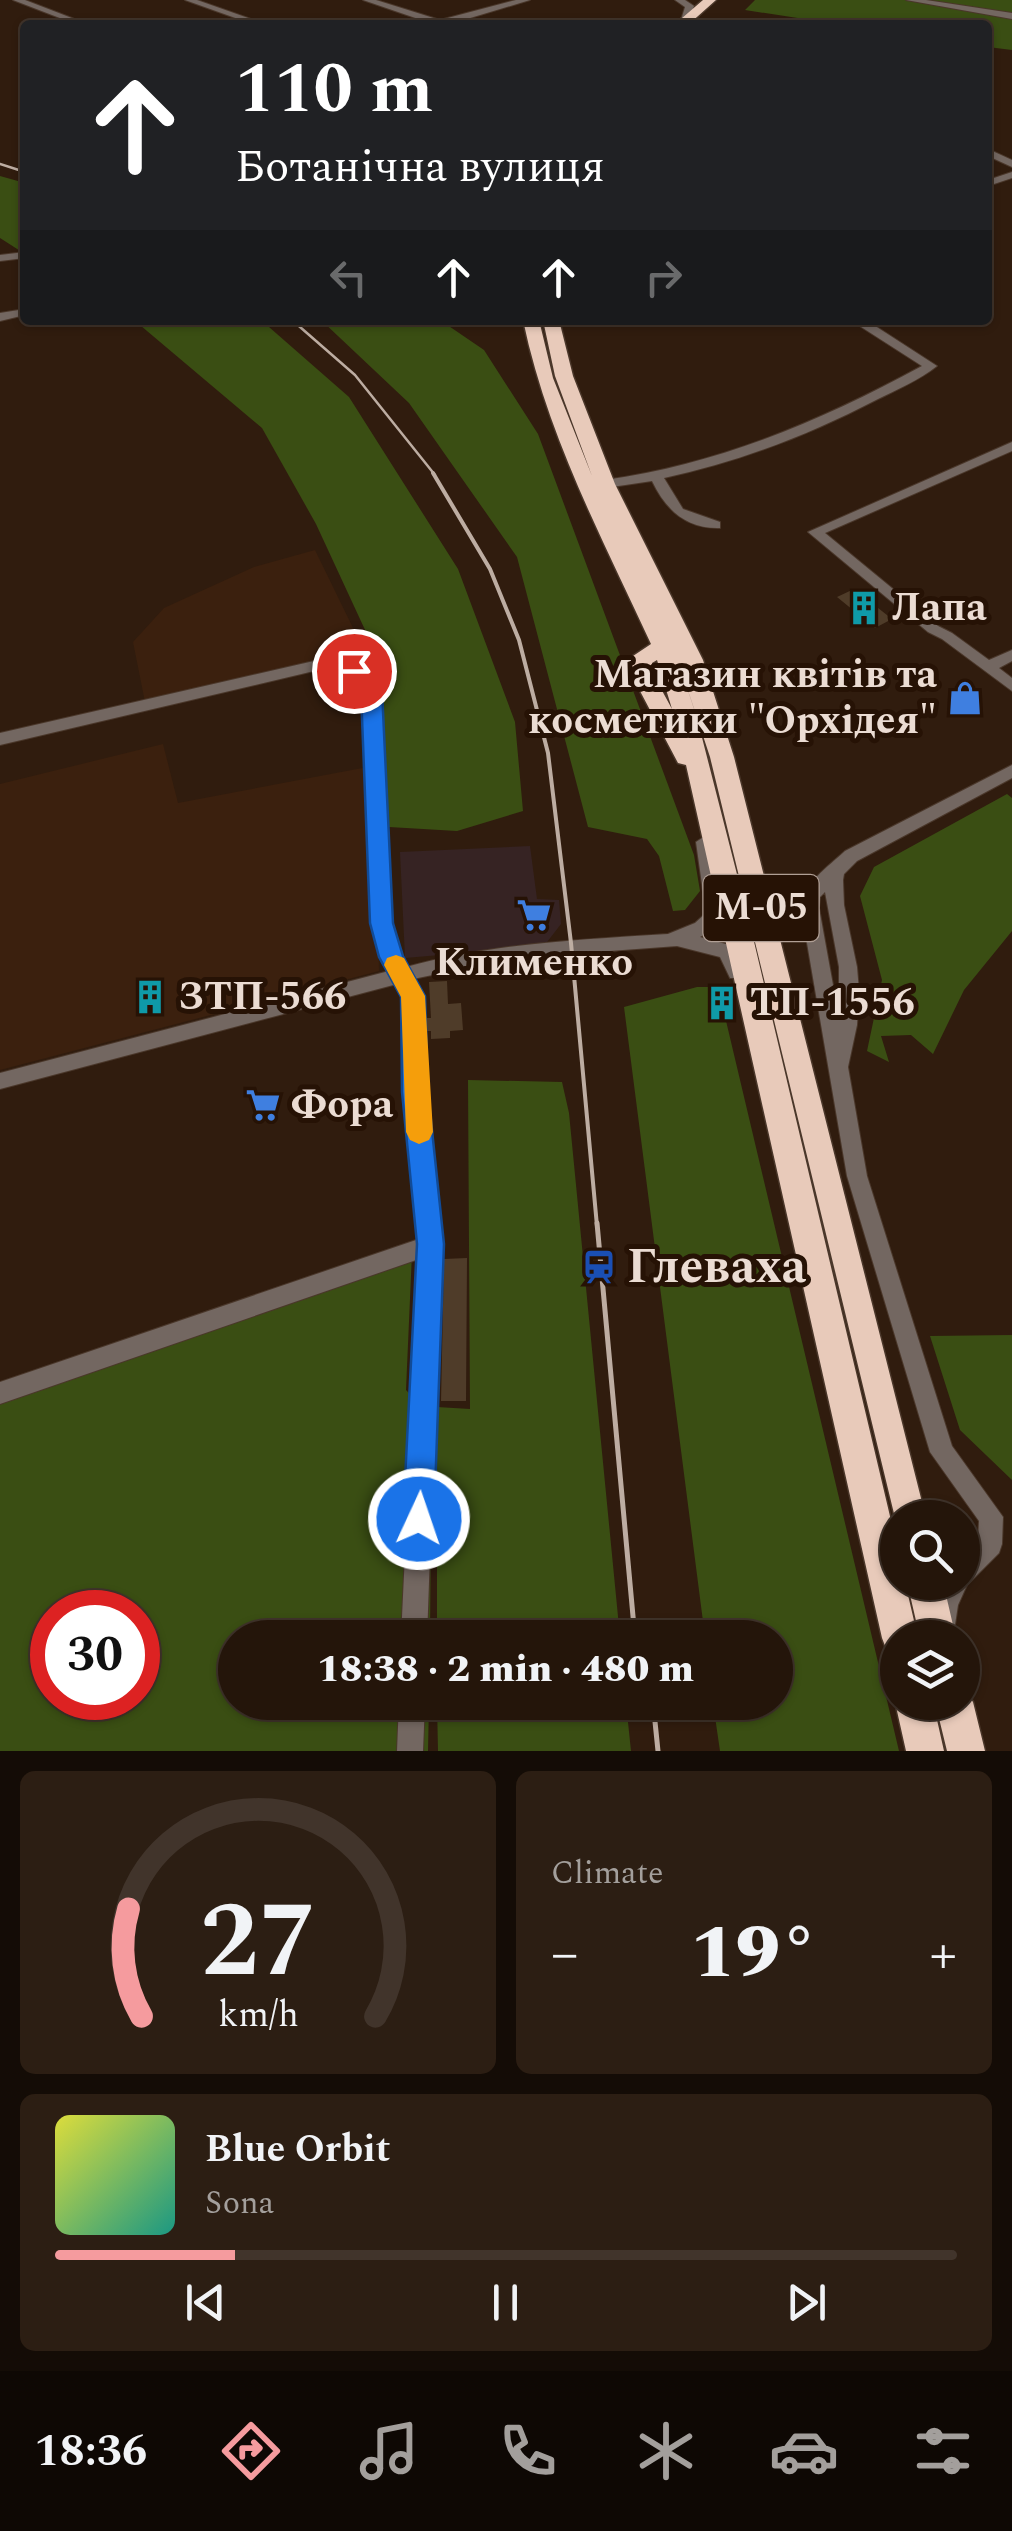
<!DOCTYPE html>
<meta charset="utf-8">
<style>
body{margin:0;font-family:Spectral,serif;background:#2c1e13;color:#f1f3f6;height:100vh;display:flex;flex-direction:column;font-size:38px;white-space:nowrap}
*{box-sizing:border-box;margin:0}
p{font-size:32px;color:#a39f9c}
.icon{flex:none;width:55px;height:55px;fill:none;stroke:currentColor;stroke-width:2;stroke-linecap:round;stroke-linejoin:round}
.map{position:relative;height:1751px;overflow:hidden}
.panel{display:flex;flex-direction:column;gap:20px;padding:20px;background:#140c06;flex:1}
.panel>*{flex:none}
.banner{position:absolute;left:20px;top:20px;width:972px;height:305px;border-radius:10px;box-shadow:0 2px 8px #0004,0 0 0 2px #41342b;background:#202124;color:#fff;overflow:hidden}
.fabs{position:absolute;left:880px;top:1500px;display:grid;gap:20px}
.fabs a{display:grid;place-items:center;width:100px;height:100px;border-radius:50%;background:#24150a;box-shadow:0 2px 8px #0004,0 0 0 2px #41342b;font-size:50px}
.speed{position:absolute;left:30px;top:1590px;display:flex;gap:20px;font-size:50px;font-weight:700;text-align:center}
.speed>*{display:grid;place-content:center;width:130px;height:130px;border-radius:50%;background:#24150a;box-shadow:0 2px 8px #0004,0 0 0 2px #41342b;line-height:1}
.speed .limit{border:15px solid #d22;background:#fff;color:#111}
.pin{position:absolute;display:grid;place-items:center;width:85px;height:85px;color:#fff;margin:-42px;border:5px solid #fff;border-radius:50%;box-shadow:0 2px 10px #0007}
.me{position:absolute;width:110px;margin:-55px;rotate:3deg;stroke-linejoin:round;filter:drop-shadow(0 0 8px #0008)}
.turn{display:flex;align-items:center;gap:35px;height:210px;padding:0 50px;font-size:45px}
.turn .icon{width:130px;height:130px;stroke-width:2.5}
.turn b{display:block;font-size:70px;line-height:85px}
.lanes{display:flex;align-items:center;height:95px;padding:0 50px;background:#0003;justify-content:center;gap:50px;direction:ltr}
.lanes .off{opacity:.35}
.big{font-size:75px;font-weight:800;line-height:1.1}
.panel .widget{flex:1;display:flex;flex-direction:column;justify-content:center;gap:15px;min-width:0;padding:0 35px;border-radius:15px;background:#2c1e13}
.panel .dial{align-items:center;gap:0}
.dial svg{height:260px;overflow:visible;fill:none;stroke:#41342b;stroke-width:7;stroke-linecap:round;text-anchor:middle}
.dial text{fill:#f1f3f6;stroke:none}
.song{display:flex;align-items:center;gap:30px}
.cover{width:120px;height:120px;border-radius:15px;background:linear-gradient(135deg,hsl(60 70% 55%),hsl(170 70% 35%))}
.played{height:10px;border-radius:5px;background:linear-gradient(90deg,#f59b9e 20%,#41342b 20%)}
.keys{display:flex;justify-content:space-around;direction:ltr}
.heat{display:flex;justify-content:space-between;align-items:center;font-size:55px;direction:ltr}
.panel .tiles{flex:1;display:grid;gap:20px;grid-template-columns:1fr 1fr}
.widget:last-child{grid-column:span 2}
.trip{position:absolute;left:218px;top:1620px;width:575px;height:100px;border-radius:50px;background:#24150a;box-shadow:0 2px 8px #0004,0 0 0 2px #41342b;font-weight:800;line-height:100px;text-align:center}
.menu{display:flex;height:160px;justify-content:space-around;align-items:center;background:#0e0804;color:#a39f9c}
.menu .icon{width:70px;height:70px}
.menu .current{color:#f59b9e}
.menu b{font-size:45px;color:#f1f3f6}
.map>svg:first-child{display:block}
</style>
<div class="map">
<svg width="1012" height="1751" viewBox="0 0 1012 1751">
<rect width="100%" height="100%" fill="#301c0e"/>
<path fill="#362323" d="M530,846L537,899L559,900L561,924L544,946L405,958L400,852Z"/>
<path fill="#3b200e" d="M315,550L355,632V654L145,702L133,642L164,608L254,567Z
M163,744L178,803L373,766L379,971L0,1070V784Z"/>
<path fill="#3a4e13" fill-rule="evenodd" d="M755,0H1012V50L988,47V25H843L745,10Z
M0,176L25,183V254L0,238Z
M134,320H261L349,397L458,569L515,722L523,811L457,831L389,827L376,676L366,632L316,524L262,428Z
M321,320H440L484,350L538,434L694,855L700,891L685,910L673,911L659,856L647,839L588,827L517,557L409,403Z
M1007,794L1012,798V931L964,990L933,1054L911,1035L881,1036L889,1062L867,1051L882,980L860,896L874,867Z
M697,987H718L899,1751H720L713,1703L775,1702V1638L705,1637L624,1007Z
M468,1080L562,1082L569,1113L620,1637H437V1407L470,1409Z
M412,1253L406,1390L421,1406L432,1408L430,1637L235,1638V1702L429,1703L428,1751H0V1395ZM52,1612H138V1698H52Z
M1012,1335V1480L960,1430L930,1336Z
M437,1703H626L631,1751H438Z"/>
<path fill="#4f3c29" d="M854,589L892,619L875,628L837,597Z
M447,981L448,1004L461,1003L463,1030L450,1031V1038L431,1039V1031H427L426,1018H431L429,982Z
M467,1258L466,1401H441L444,1259Z"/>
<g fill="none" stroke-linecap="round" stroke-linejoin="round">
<g stroke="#4a372a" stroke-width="2">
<path id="minor" d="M13,0H25L90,25H78Z
M185,0H197L268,25H255Z
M363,0H376L440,20L516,0H530L447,25H428L430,23Z
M675,0H685L694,6L688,22L681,20L685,7Z
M906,0H926L1012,13V19Z
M988,149L1012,160V167L988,156Z
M1012,172V178L988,186V180Z
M25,252V258L0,261V255Z
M25,309V315L0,321V313Z
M854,320H866L937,366C920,380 896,390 876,400C809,435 738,462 664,478L683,509L720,522V528C686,529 666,510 652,481L605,488L598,484L605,480C719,464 821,421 922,366L855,323Z
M1012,442V451L825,533L938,626L952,633L989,660L1012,650V661L999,668L1012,678V691L942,639L928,632L808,532Z
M314,661C342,660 364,666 380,690L391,923L400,956L406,967C496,943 576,940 668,934L695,923L706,913L696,842L705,836L714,842L724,914L713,930L700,937L733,946L746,973L744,978H730L720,957L677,946L515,958L413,979L422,996L425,1092L441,1245L427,1638H401L419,1259L0,1404V1382L419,1239L405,1092L404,996L397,984L0,1089V1073L389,971L382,957L373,923L364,691C350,673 336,670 314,671L0,745V733Z
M1012,765V778L857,861L844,874L843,880L844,905L857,967L859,991L857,1025L848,1067L867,1176L952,1446L1003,1517L1002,1544L999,1553L967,1585L958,1605L954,1631L945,1635L936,1631C929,1613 935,1599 943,1582H962V1556L978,1539L979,1521L930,1452L847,1176L801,908C803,883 828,867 845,851ZM825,892L839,967V1018L819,908L820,897Z
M399,1702H425L423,1751H397Z"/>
</g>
<g stroke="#4a372a" stroke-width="3">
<path id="highway" d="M703,0H716L688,25H674Z
M523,320H539L553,378L592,476L555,376L543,320H559L573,376L615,484L703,660L734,757L926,1518H898V1530L710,757L678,660L697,718L751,929L898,1550V1582H905L918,1638H898V1655L887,1651L882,1638L686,765L678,763L631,674L633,656L651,644C602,538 547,435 523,320ZM657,660L672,709L653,674L652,663Z
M907,1582H943L956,1638H920Z
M962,1687L973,1702L985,1751H947L935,1702H962Z
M898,1697V1702H933L944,1751H906L895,1702Z"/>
</g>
<use href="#minor" fill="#736761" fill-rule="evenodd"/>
<use href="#highway" fill="#e8caba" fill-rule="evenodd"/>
<path stroke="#bdada2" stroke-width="2.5" d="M0,164L25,172
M292,320L355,375L435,475"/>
<path stroke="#bdada2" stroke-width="4" d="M433,473L490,569L519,640L548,753L571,943L597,1226"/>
<path stroke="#bdada2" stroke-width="5" d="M597,1223L635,1638
M653,1702L658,1751"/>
</g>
<path fill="#1a73e8" stroke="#114b97" stroke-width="2.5" d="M354,664L362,666L382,690L393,923L403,956L425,996L428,1092L444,1244L434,1519L430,1530L419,1534L408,1530L403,1519L417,1244L402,1092L401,997L379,957L370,923L361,692L345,671Z"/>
<path fill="#f59e0b" d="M396,955L404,958L425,996L433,1132L429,1140L419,1144L410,1140L406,1132L401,997L384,965L387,958Z"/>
<defs>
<g id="building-bare" transform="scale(2.7)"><path d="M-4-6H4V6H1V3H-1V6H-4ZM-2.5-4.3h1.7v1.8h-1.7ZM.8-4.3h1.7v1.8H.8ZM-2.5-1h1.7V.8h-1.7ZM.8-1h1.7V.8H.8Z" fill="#0f9aa8" stroke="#261205" stroke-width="2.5" paint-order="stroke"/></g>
<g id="shop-bare" transform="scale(2.7)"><path d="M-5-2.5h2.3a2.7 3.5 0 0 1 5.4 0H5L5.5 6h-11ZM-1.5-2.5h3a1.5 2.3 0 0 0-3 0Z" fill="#3f7fe0" stroke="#261205" stroke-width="2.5" paint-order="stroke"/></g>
<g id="supermarket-bare" transform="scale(2.7)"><path d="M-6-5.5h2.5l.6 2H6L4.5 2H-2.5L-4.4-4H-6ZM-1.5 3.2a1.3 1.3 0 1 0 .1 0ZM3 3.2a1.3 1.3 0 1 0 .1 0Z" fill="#3f7fe0" stroke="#261205" stroke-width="2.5" paint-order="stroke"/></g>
<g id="station-bare" transform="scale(2.7)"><path d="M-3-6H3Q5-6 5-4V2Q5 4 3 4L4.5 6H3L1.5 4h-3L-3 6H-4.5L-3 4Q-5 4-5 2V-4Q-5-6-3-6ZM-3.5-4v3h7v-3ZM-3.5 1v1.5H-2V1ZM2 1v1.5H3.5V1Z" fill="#1a4fb4" stroke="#261205" stroke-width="2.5" paint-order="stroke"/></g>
</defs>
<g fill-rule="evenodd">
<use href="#building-bare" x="864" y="608"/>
<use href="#shop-bare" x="965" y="698"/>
<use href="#supermarket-bare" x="534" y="915"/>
<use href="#building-bare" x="150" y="997"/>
<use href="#building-bare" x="722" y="1003"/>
<use href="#supermarket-bare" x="263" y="1105"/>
<use href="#station-bare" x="599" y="1267"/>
</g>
<g text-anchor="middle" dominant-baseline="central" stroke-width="10" stroke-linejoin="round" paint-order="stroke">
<rect fill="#261205" stroke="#b09f95" stroke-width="2.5" x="703.5" y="875" width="115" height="66" rx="8"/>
<g font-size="38" font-weight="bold" fill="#ebdcd3">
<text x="761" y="908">М-05</text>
</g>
<g font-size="40" font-weight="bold" fill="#ebdcd3" stroke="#261205" text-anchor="start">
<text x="892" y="608">Лапа</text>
<text x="937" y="675" text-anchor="end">Магазин квітів та<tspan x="937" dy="46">косметики "Орхідея"</tspan></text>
<text x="534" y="963" text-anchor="middle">Клименко</text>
<text x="178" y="997">ЗТП-566</text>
<text x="750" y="1003">ТП-1556</text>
<text x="291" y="1105">Фора</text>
</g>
<g font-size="48" font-weight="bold" fill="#ebdcd3" stroke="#261205" text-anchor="start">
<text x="627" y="1267">Глеваха</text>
</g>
</g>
</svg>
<div class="fabs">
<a><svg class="icon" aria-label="search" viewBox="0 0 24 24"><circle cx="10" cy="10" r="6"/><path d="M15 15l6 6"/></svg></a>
<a><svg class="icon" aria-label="layers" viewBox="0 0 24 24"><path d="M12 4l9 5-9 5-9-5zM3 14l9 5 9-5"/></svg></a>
</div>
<div class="speed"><div class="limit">30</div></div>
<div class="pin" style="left:354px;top:671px;background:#d93025"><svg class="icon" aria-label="arrive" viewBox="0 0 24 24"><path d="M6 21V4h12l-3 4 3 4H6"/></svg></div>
<svg class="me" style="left:419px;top:1519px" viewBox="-20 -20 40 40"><circle r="17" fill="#1a73e8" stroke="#fff" stroke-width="3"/><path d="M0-11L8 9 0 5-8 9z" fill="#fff"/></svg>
<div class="trip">18:38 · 2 min · 480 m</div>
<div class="banner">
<div class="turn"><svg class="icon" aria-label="ahead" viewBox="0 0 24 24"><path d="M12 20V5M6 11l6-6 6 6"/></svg><div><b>110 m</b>Ботанічна вулиця</div></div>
<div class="lanes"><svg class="icon off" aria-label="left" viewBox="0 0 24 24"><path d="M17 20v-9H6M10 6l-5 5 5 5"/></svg><svg class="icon" aria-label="ahead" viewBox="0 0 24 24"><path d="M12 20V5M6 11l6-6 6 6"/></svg><svg class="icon" aria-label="ahead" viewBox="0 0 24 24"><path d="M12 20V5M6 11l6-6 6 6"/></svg><svg class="icon off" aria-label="right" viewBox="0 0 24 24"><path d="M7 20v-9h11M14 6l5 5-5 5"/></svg></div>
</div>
</div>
<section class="panel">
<div class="tiles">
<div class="widget dial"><svg viewBox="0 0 100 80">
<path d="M14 69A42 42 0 1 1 86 69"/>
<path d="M14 69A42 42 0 0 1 10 36" stroke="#f59b9e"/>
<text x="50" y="56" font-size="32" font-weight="700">27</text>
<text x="50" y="72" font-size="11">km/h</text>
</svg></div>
<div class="widget"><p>Climate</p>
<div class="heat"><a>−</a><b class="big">19°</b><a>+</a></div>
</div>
<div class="widget">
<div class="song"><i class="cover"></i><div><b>Blue Orbit</b><p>Sona</p></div></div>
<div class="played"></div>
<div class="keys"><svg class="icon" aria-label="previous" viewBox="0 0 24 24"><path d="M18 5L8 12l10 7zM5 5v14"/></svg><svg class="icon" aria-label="pause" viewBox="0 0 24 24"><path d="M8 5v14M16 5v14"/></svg><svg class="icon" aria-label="next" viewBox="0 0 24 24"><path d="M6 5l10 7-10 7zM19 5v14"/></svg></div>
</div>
</div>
</section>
<nav class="menu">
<b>18:36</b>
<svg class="icon current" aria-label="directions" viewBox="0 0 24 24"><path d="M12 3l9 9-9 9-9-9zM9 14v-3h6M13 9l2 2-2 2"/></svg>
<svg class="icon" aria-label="music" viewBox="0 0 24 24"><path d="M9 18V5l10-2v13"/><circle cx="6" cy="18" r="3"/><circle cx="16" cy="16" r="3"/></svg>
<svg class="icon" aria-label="phone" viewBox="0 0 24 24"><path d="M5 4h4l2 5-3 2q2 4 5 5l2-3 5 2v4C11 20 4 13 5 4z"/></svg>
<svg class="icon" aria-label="climate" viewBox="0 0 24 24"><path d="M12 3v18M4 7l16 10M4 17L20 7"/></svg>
<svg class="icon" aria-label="car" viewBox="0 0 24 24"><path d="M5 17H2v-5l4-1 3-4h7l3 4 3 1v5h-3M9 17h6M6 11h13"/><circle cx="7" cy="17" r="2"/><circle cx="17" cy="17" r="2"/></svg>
<svg class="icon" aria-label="filters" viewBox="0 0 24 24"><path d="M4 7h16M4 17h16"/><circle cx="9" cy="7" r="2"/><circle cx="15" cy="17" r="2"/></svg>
</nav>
